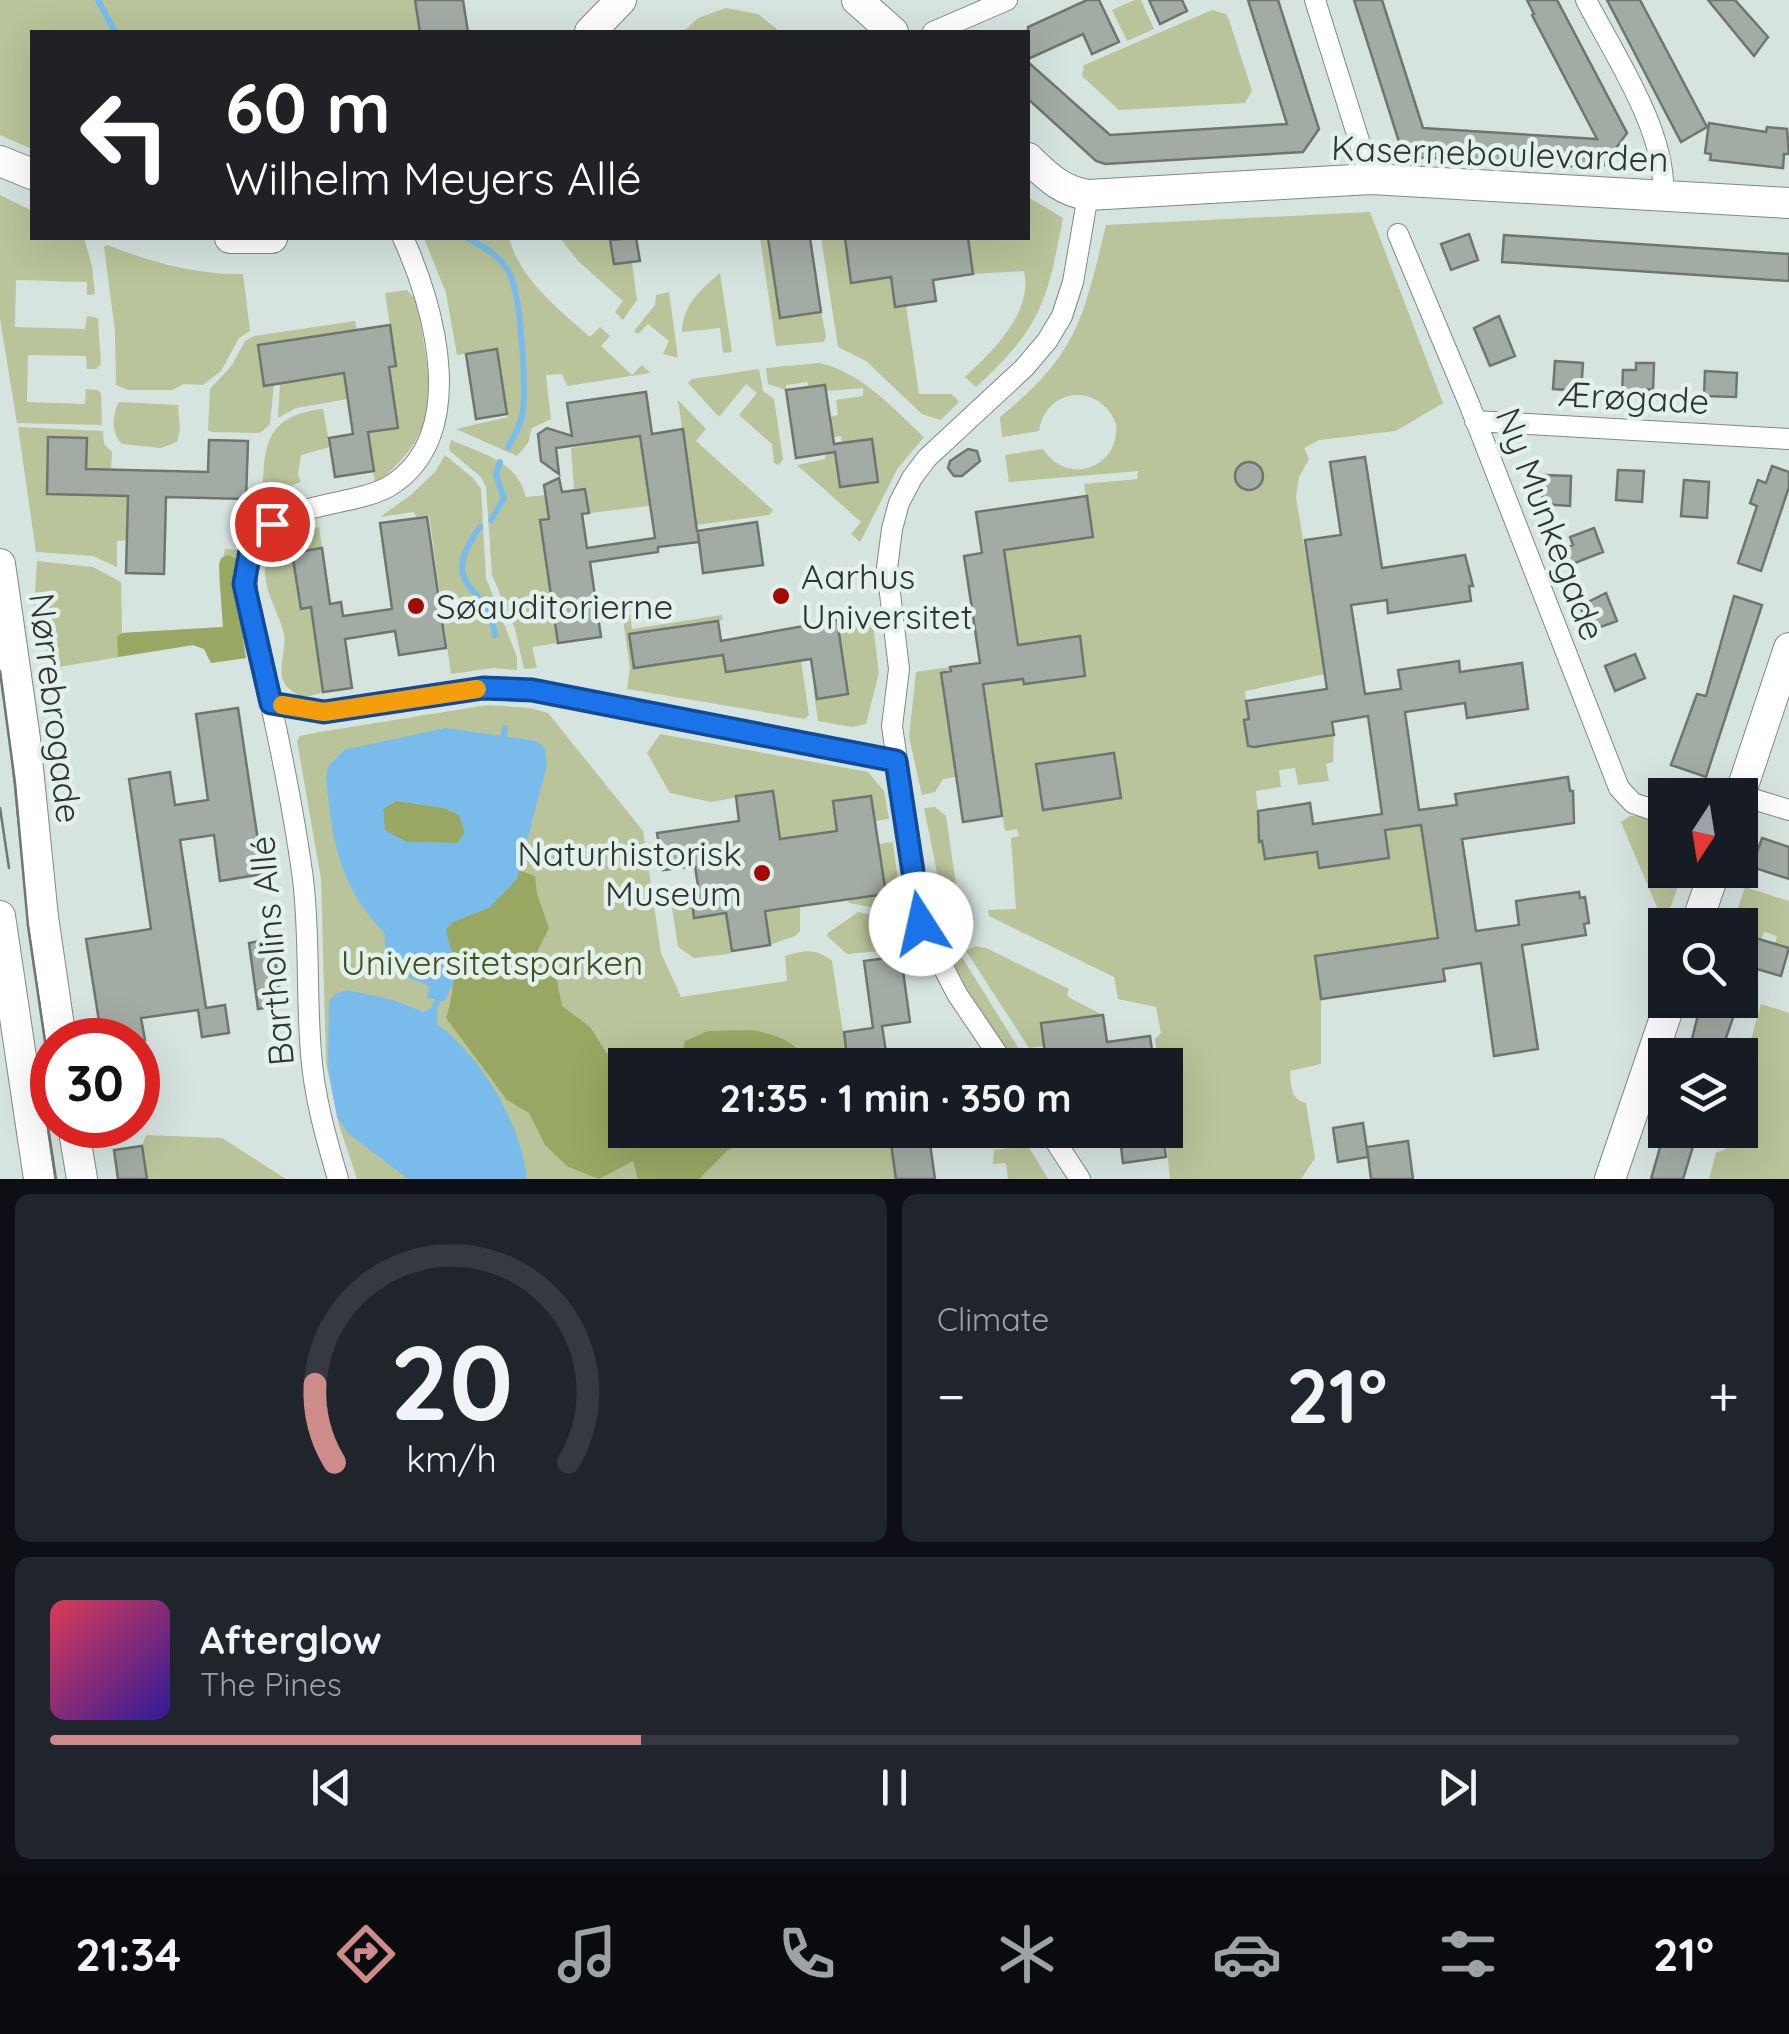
<!DOCTYPE html>
<meta charset="utf-8">
<style>
body{margin:0;font-family:Quicksand,sans-serif;background:#20242c;color:#f1f3f6;height:100vh;display:flex;flex-direction:column;font-size:38px;white-space:nowrap}
*{box-sizing:border-box;margin:0}
p{font-size:32px;color:#9ea1a6}
.icon{flex:none;width:55px;height:55px;fill:none;stroke:currentColor;stroke-width:2;stroke-linecap:round;stroke-linejoin:round}
.map{position:relative;height:1179px;overflow:hidden}
.details{display:flex;flex-direction:column;gap:15px;padding:15px;background:#0d0f14;flex:1}
.details>*{flex:none}
.hud{position:absolute;left:30px;top:30px;width:1000px;height:210px;border-radius:0px;box-shadow:0 10px 40px #0002;background:#202124;color:#fff;overflow:hidden}
.needle{width:65px;rotate:192deg}
.tools{position:absolute;left:1648px;top:778px;display:grid;gap:20px}
.tools a{display:grid;place-items:center;width:110px;height:110px;border-radius:0px;background:#171b24;box-shadow:0 10px 40px #0002;font-size:50px}
.speed{position:absolute;left:30px;top:1018px;display:flex;gap:20px;font-size:50px;font-weight:700;text-align:center}
.speed>*{display:grid;place-content:center;width:130px;height:130px;border-radius:50%;background:#171b24;box-shadow:0 10px 40px #0002;line-height:1}
.speed .limit{border:15px solid #d22;background:#fff;color:#111}
.pin{position:absolute;display:grid;place-items:center;width:85px;height:85px;color:#fff;margin:-42px;border:5px solid #fff;border-radius:50%;box-shadow:0 2px 10px #0007}
.me{position:absolute;width:110px;margin:-55px;rotate:350deg;stroke-linejoin:round;filter:drop-shadow(0 0 8px #0008)}
.turn{display:flex;align-items:center;gap:35px;height:210px;padding:0 30px;font-size:45px}
.turn .icon{width:130px;height:130px;stroke-width:2.5}
.turn b{display:block;font-size:70px;line-height:85px}
.big{font-size:75px;font-weight:800;line-height:1.1}
.details .tile{flex:1;display:flex;flex-direction:column;justify-content:center;gap:15px;min-width:0;padding:0 35px;border-radius:15px;background:#20242c}
.details .dial{align-items:center;gap:0}
.dial svg{height:260px;overflow:visible;fill:none;stroke:#363941;stroke-width:7;stroke-linecap:round;text-anchor:middle}
.dial text{fill:#f1f3f6;stroke:none}
.song{display:flex;align-items:center;gap:30px}
.cover{width:120px;height:120px;border-radius:15px;background:linear-gradient(135deg,hsl(350 70% 55%),hsl(250 70% 35%))}
.played{height:10px;border-radius:5px;background:linear-gradient(90deg,#cd8b89 35%,#363941 35%)}
.keys{display:flex;justify-content:space-around;direction:ltr}
.heat{display:flex;justify-content:space-between;align-items:center;font-size:55px;direction:ltr}
.details .tiles{flex:1;display:grid;gap:15px;grid-template-columns:1fr 1fr}
.tile:last-child{grid-column:span 2}
.trip{position:absolute;left:608px;top:1048px;width:575px;height:100px;border-radius:0px;background:#171b24;box-shadow:0 10px 40px #0002;font-weight:800;line-height:100px;text-align:center}
.dock{display:flex;height:160px;justify-content:space-around;align-items:center;background:#090b0e;color:#9ea1a6}
.dock .icon{width:70px;height:70px}
.dock .active{color:#cd8b89}
.dock b{font-size:45px;color:#f1f3f6}
.map>svg:first-child{display:block}
</style>
<div class="map">
<svg width="1789" height="1179" viewBox="0 0 1789 1179">
<rect width="100%" height="100%" fill="#d6e4e0"/>
<path fill="#b9c49a" d="M0,0H415L420,32H32V149L0,135Z
M1135,0H1141L1154,29L1127,41L1112,10Z
M726,8L758,14L777,29L774,32H683L698,18Z
M1212,10L1226,14L1229,20L1252,91L1245,103L1119,110L1082,76L1084,65Z
M0,195L32,211V238H84L92,266L95,294L87,295V282L16,280L15,327L85,329L87,316L98,318L101,364L96,369H87L86,356L28,355L27,402L85,404L86,389L98,390L101,394L102,425L17,423L0,319Z
M1028,197L1063,218C1047,302 1041,328 976,387L965,377C994,350 1033,312 1024,271L973,274L968,238H1028Z
M1370,212L1443,403L1396,431L1319,440L1304,448L1309,459L1299,477L1296,497L1325,674L1245,691L1249,719L1244,721L1248,745L1254,747L1334,735L1333,762L1326,764L1329,781L1298,785L1295,768L1279,770L1281,787L1256,791L1259,823L1257,825L1265,859L1317,852L1320,868L1388,858L1385,830L1421,825L1438,938L1315,956L1321,999V1064L1290,1071C1291,1085 1290,1099 1306,1103L1315,1158L1301,1179H1170L1165,1130V1065H1158L1155,1039L1161,1033L1156,1007L1118,999L1114,977L989,916L988,910L1016,909L1011,838L1019,836L1017,829L1005,831L983,684L1023,679L1025,684L1085,676L1079,637L1018,645L1004,550L1092,537L1084,484L1137,479L1138,471L1009,482L1005,455L1043,449C1068,487 1120,468 1116,424C1100,382 1046,387 1039,431L1002,437L1000,417C1078,354 1083,319 1106,225Z
M424,238H509C521,281 558,308 590,337L600,327L610,336L601,346L632,375L642,365L650,373L567,386L562,374L546,375L551,419L532,428L528,443L517,456L456,429L508,417L498,349L457,355L446,293Z
M560,238H622L610,240L614,264L632,262L637,300L623,320L615,312L623,301L578,261Z
M760,238H768L780,317L821,312L826,336L824,342L776,346Z
M821,238H845L851,283L891,277L895,306H906L919,394H952L959,402L941,420L922,414L866,361L838,347Z
M107,245C151,262 195,275 243,274L250,331L239,338L221,371L203,385L184,384L172,390H128L116,385L115,331L104,247Z
M720,273L732,352L723,353L720,328L682,332C682,306 701,289 720,273Z
M407,290L417,301C429,384 449,426 375,484L368,432L398,427L389,367L396,365L385,293Z
M669,292L678,358L663,354L669,341L648,324L638,334L634,331L655,305L656,295Z
M355,321L357,330L258,345L264,385L274,384L270,424L260,433L212,432L208,430L210,389L232,365L245,341L254,336Z
M820,363C864,374 891,407 924,437L898,468L860,542L851,534L861,522L797,465L825,459L826,454L835,452L840,487L878,482L872,439L842,443L841,436L833,437L830,417L838,415L836,400L863,396V388L826,391L825,385L809,387L807,382L786,385V390L768,384L766,368Z
M759,369L763,391L774,399L783,459L779,465L774,463L772,444L739,415L757,393L746,384L719,417L688,383L692,379Z
M344,373L348,399L296,408L278,418L280,383Z
M678,400L706,429L696,441L773,510L769,515L696,525Z
M119,402L178,405L180,430L177,442L161,448L122,444C111,434 112,415 119,402Z
M323,409L330,447L301,455L298,474L301,482L266,494L263,487C264,440 270,415 323,409Z
M18,427L103,431L104,444L112,452L111,470L86,469L87,438L48,437L47,493L128,496L127,540L117,541V567L93,556L36,552Z
M640,436L649,506L590,513L586,487L574,489L571,448Z
M451,440C482,454 517,460 526,497L546,495L558,643L532,647L537,668L524,669L515,629L492,575L486,487L481,477L451,452L449,449Z
M445,455L473,478L481,489L486,578L517,657V670L493,668L451,674L429,515L416,517L414,512L380,517L412,494L435,472Z
M319,527L322,548L292,553L301,608L311,607L323,692C313,696 302,699 292,691C270,676 290,651 283,630C277,609 264,591 265,568L282,542Z
M225,549L238,550L233,575L246,658L211,663L204,649L193,645L58,667L47,657L43,627L33,628L37,561L93,567L121,582L122,633L223,627L219,578Z
M630,614L632,629L722,615L723,620L630,634L723,655L726,672L801,661L809,715L805,719L627,689L630,668L623,619Z
M873,624L879,673L866,724L852,727L818,721L813,687L817,699L838,628Z
M950,667L951,671L941,673L957,777L943,779L935,792L922,795L909,737L916,672Z
M487,705L530,708L548,713L643,831L661,953L681,997L787,981L785,956C805,950 816,948 832,961L848,1065H625V1130H889L896,1179H357L339,1125L326,1063L321,879L297,741L300,736L320,732Z
M660,734L868,772L884,791L889,819L875,821L871,796L834,801L837,831L781,839L773,791L711,802L670,793L647,753Z
M935,807L946,816L961,919L974,918L969,926L956,927L944,907L924,808Z
M1630,816H1641L1665,824V870H1684L1664,924L1621,822Z
M893,842L902,913L849,903L848,899L878,844Z
M1745,887L1789,901V948L1775,944L1777,936L1764,932L1761,940L1746,935L1740,953V925H1732Z
M693,889L698,892L700,900L692,901L695,918L726,913L732,951L729,954L694,958L678,947L670,894Z
M800,906V931L795,936L770,945L765,911Z
M858,912L902,922L903,949L847,954L827,936L828,933Z
M975,946L986,948L1069,989L1067,995L1070,998L1103,1015L1041,1023L1044,1046L1029,1048L966,951Z
M960,954L1029,1065H1016L951,964L954,955Z
M1761,1004L1789,1013V1179H1709L1716,1153C1752,1140 1761,1107 1741,1075Z
M146,1135L222,1138L286,1179H147L142,1146Z
M1028,1146L1048,1179H1008L1006,1163L993,1164L994,1150Z"/>
<path fill="#98a863" d="M228,555L237,559L233,575L246,658L211,663L204,649L193,645L118,657L117,637L122,633L223,627L219,565L221,558Z
M396,801L445,808L459,815L465,832L458,843L406,842L385,831L383,809Z
M515,869L535,876L537,894L549,928L531,964L557,980L562,1006L590,1027L606,1052L625,1066V1130H766L727,1151L699,1179H638L633,1161L599,1179L568,1167L545,1145L529,1113L507,1100L446,1018C458,981 453,963 438,929Z
M751,1030C778,1035 796,1041 811,1065H679L685,1041L708,1031Z"/>
<path fill="#79bceb" fill-rule="evenodd" d="M445,728L537,741L545,749L547,765L517,879L489,908L453,922L446,929C453,968 466,957 445,1001L427,998L429,986C399,973 383,971 385,934C338,883 333,844 326,778L328,766L344,750ZM396,801L445,808L459,815L465,832L458,843L406,842L385,830L383,809Z
M347,990L393,1000L424,1012L431,1008L437,1011V1024C483,1059 520,1121 527,1179H408L349,1134L337,1117L328,1068L329,1001L337,993Z"/>
<g fill="none" stroke-linecap="round" stroke-linejoin="round">
<path stroke="#79bceb" stroke-width="6" d="M98,0L115,32
M467,238C483,246 499,255 509,272C521,294 526,385 523,411C521,425 515,435 508,447
M491,520L504,498L496,475L500,462
M480,527C435,589 488,582 495,635
M504,735L505,728
M434,1009L438,1000"/>
</g>
<path fill="#a2aca4" stroke="#6e766f" stroke-width="2.5" d="M415,0H463L468,32H420Z
M1087,0H1099L1119,42L1092,54L1083,34L1028,59V27Z
M1149,0H1182L1187,11L1160,24Z
M1248,0H1278L1319,129L1303,152L1105,164L1096,161L1028,99V62L1110,135L1287,124Z
M1354,0H1382L1423,128L1597,139L1532,15L1534,14L1527,0H1557L1627,133L1602,168L1412,157L1401,148Z
M1607,0H1640L1707,127L1681,142Z
M1708,0H1735L1768,37L1754,56Z
M1709,123L1766,132L1767,127L1787,129L1789,154H1784L1783,168L1710,160L1711,154L1705,153Z
M1469,234L1478,260L1451,270L1441,244Z
M1504,235L1789,254V281L1502,262Z
M636,238L640,261L614,264L610,240Z
M768,238H810L821,312L780,318Z
M845,238H968L973,274L933,280L936,301L895,307L891,277L851,283Z
M1499,316L1515,356L1490,366L1474,328Z
M390,325L396,366L389,367L398,428L368,432L374,471L335,477L329,438L353,434L344,373L264,386L258,345Z
M497,349L507,414L476,419L466,354Z
M1555,361L1583,363L1581,391L1553,389Z
M1636,363H1654L1653,390L1648,389V396L1622,395L1623,370H1636Z
M1705,371L1737,373L1736,397L1704,396Z
M825,385L834,444L872,439L878,482L840,487L835,452L796,458L786,390Z
M646,392L652,434L683,429L697,531L757,522L763,565L703,573L698,533L699,542L658,547V552L590,562L601,637L558,643L540,520L549,519L544,485L559,478L562,492L585,489L589,513L582,514L587,548L655,538L640,436L556,448L559,474L541,461L538,434L547,428L572,436L567,403Z
M48,437L87,438L86,469L208,472L209,440L248,441L246,499L166,497L164,574L126,573L128,496L47,494Z
M968,449L977,451L980,461L962,476H954L948,468L950,461Z
M1365,457L1382,568L1465,555L1473,586H1469L1471,601L1388,613L1387,600L1351,605L1365,694L1401,689L1398,670L1459,661L1460,672L1522,663L1528,709L1467,718L1465,703L1405,712L1419,810L1457,805L1455,794L1568,777L1570,791H1573L1574,823L1462,839L1476,931L1519,925L1516,901L1579,892L1580,898L1585,897L1589,923L1584,924L1586,935L1522,945L1538,1049L1494,1056L1481,963L1443,969L1445,981L1321,999L1315,956L1438,938L1421,825L1385,830L1389,858L1319,868L1317,852L1265,859L1262,841L1259,842L1258,811L1310,803L1313,824L1382,814L1368,716L1332,722L1334,735L1254,747L1248,746L1244,720L1249,719L1246,701L1327,689L1305,540L1341,535L1330,462Z
M1235 476a14 14 0 1 1 28 0a14 14 0 1 1-28 0Z
M1772,466L1789,472V487L1761,571L1738,563L1757,506L1750,503L1758,480L1766,483Z
M1618,470L1644,471L1642,502L1616,500Z
M1543,475L1571,476L1570,506L1542,504Z
M1684,480L1709,482L1707,518L1681,516Z
M1087,496L1093,537L1004,550L1018,645L1080,636L1085,676L1024,684L1023,679L983,684L1002,816L963,822L941,673L951,671L950,667L980,663L964,556L982,553L976,512Z
M427,517L446,648L399,655L395,631L345,639L352,688L323,692L311,607L301,609L292,553L322,548L330,604L341,602L343,616L392,609L380,523Z
M1594,528L1603,552L1570,565L1563,548L1573,545L1570,537Z
M1606,593L1617,621L1590,631L1580,606Z
M1734,596L1762,605L1706,777L1671,765L1697,694L1706,696Z
M837,620L848,694L817,699L811,659L726,672L723,655L634,668L629,634L718,621L721,641Z
M1635,654L1645,678L1615,691L1605,666Z
M238,708L263,874L220,881L214,835L180,840L206,1008L225,1005L229,1033L202,1037L198,1010L141,1018L145,1040H102L86,939L151,929L129,779L170,772L175,805L208,800L196,714Z
M1114,753L1121,798L1043,810L1036,764Z
M773,791L780,839L837,831L833,801L871,796L886,894L765,911L770,945L732,951L726,913L694,918L692,901L700,899L695,866L663,870L657,833L739,821L736,796Z
M1762,838L1789,847V879L1752,867Z
M1745,935L1789,948L1781,976L1740,964Z
M272,939L282,1005L258,1009L249,943Z
M901,956L910,1022L882,1026L888,1065H848L844,1032L873,1028L864,961Z
M1701,1003L1735,1012L1720,1055H1688Z
M1103,1015L1107,1042L1150,1036L1154,1065H1110L1108,1053L1046,1061L1041,1023Z
M1363,1123L1368,1157L1338,1162L1333,1128Z
M889,1130H928L935,1179H896Z
M1119,1130H1162L1166,1157L1123,1163Z
M1665,1130H1698L1683,1179H1651Z
M1408,1141L1413,1179H1371L1367,1147Z
M142,1146L147,1179H118L114,1150Z"/>
<g fill="none" stroke-linecap="round" stroke-linejoin="round">
<g stroke="#7d8a87" stroke-width="22">
<path id="street" d="M1315,0L1371,179
M1586,0C1615,56 1668,134 1663,197
M933,32L1007,0
M1398,234L1470,406L1619,788L1633,803L1665,814
M1475,421L1789,439
M271,703L324,712L483,688L532,690L896,761
M1740,795L1789,810
M1740,837L1747,839
M1005,1065L957,994L921,924L892,726L899,669L887,568L892,529L899,503L912,478L927,458L1024,368L1047,341L1062,316L1073,282L1088,195
M1048,1130L1080,1179
M338,1179C326,1138 314,1096 311,1053C306,995 310,937 303,879C295,820 283,759 270,700C259,652 239,601 250,552C262,502 351,508 388,487C471,438 435,307 403,238"/>
</g>
<g stroke="#7d8a87" stroke-width="32">
<path id="secondary" d="M857,0L893,32
M590,32L621,0
M1028,158C1047,176 1061,191 1088,195L1371,179L1789,203
M0,161L32,174
M230,238H272
M0,564L25,739L43,917L61,1040
M1740,795L1789,648
M0,916L39,1179
M1696,925L1715,870
M73,1125L82,1179
M1610,1179L1671,1000"/>
</g>
<use href="#street" stroke="#fff" stroke-width="20"/>
<use href="#secondary" stroke="#fff" stroke-width="30"/>
<path stroke="#6f7775" stroke-width="2.5" d="M0,671L15,783L28,926L52,1089
M0,808L9,868
M40,1075L56,1179"/>
</g>
<g fill="none" stroke-linecap="round" stroke-linejoin="round">
<g stroke="#114b97" stroke-width="25">
<path id="route" d="M272,524L251,546L244,584L271,703L324,712L483,688L532,690L896,761L921,924"/>
</g>
<use href="#route" stroke="#1a73e8" stroke-width="18"/>
<path stroke="#f59e0b" stroke-width="18" d="M282,705L324,712L477,689"/>
</g>
<g fill="#a20b03" stroke="#e3f1ed" stroke-width="4">
<circle cx="781" cy="596" r="10"/>
<circle cx="416" cy="606" r="10"/>
<circle cx="762" cy="873" r="10"/>
</g>
<g text-anchor="middle" dominant-baseline="central" stroke-width="9" stroke-linejoin="round" paint-order="stroke">
<g font-size="35" fill="#2f3433" stroke="#e3f1ed">
<text transform="translate(1500 153) rotate(2)">Kaserneboulevarden</text>
<text transform="translate(1634 397) rotate(3)">Ærøgade</text>
<text transform="translate(1551 524) rotate(69)">Ny Munkegade</text>
<text transform="translate(56 708) rotate(83)">Nørrebrogade</text>
<text transform="translate(271 951) rotate(-95)">Bartholins Allé</text>
</g>
<g font-size="35" fill="#2f3433" stroke="#e3f1ed" text-anchor="start">
<text x="801" y="576">Aarhus<tspan x="801" dy="40">Universitet</tspan></text>
<text x="436" y="606">Søauditorierne</text>
<text x="742" y="853" text-anchor="end">Naturhistorisk<tspan x="742" dy="40">Museum</tspan></text>
</g>
<g font-size="35" fill="#444f1b" stroke="#e3f1ed">
<text x="492" y="962">Universitetsparken</text>
</g>
</g>
</svg>
<div class="tools">
<a><svg class="needle" viewBox="-14 -14 28 28"><path d="M0-13l5 13h-10z" fill="#e53935"/><path d="M0 13l5-13h-10z" fill="#9ea1a6"/></svg></a>
<a><svg class="icon" aria-label="search" viewBox="0 0 24 24"><circle cx="10" cy="10" r="6"/><path d="M15 15l6 6"/></svg></a>
<a><svg class="icon" aria-label="layers" viewBox="0 0 24 24"><path d="M12 4l9 5-9 5-9-5zM3 14l9 5 9-5"/></svg></a>
</div>
<div class="speed"><div class="limit">30</div></div>
<div class="pin" style="left:272px;top:524px;background:#d93025"><svg class="icon" aria-label="arrive" viewBox="0 0 24 24"><path d="M6 21V4h12l-3 4 3 4H6"/></svg></div>
<svg class="me" style="left:921px;top:924px" viewBox="-20 -20 40 40"><circle r="19" fill="#fff"/><path d="M0-13L10 11 0 6-10 11z" fill="#1a73e8"/></svg>
<div class="trip">21:35 · 1 min · 350 m</div>
<div class="hud">
<div class="turn"><svg class="icon" aria-label="left" viewBox="0 0 24 24"><path d="M17 20v-9H6M10 6l-5 5 5 5"/></svg><div><b>60 m</b>Wilhelm Meyers Allé</div></div>
</div>
</div>
<section class="details">
<div class="tiles">
<div class="tile dial"><svg viewBox="0 0 100 80">
<path d="M14 69A42 42 0 1 1 86 69"/>
<path d="M14 69A42 42 0 0 1 8 45" stroke="#cd8b89"/>
<text x="50" y="56" font-size="32" font-weight="700">20</text>
<text x="50" y="72" font-size="11">km/h</text>
</svg></div>
<div class="tile"><p>Climate</p>
<div class="heat"><a>−</a><b class="big">21°</b><a>+</a></div>
</div>
<div class="tile">
<div class="song"><i class="cover"></i><div><b>Afterglow</b><p>The Pines</p></div></div>
<div class="played"></div>
<div class="keys"><svg class="icon" aria-label="previous" viewBox="0 0 24 24"><path d="M18 5L8 12l10 7zM5 5v14"/></svg><svg class="icon" aria-label="pause" viewBox="0 0 24 24"><path d="M8 5v14M16 5v14"/></svg><svg class="icon" aria-label="next" viewBox="0 0 24 24"><path d="M6 5l10 7-10 7zM19 5v14"/></svg></div>
</div>
</div>
</section>
<nav class="dock">
<b>21:34</b>
<svg class="icon active" aria-label="directions" viewBox="0 0 24 24"><path d="M12 3l9 9-9 9-9-9zM9 14v-3h6M13 9l2 2-2 2"/></svg>
<svg class="icon" aria-label="music" viewBox="0 0 24 24"><path d="M9 18V5l10-2v13"/><circle cx="6" cy="18" r="3"/><circle cx="16" cy="16" r="3"/></svg>
<svg class="icon" aria-label="phone" viewBox="0 0 24 24"><path d="M5 4h4l2 5-3 2q2 4 5 5l2-3 5 2v4C11 20 4 13 5 4z"/></svg>
<svg class="icon" aria-label="climate" viewBox="0 0 24 24"><path d="M12 3v18M4 7l16 10M4 17L20 7"/></svg>
<svg class="icon" aria-label="car" viewBox="0 0 24 24"><path d="M5 17H2v-5l4-1 3-4h7l3 4 3 1v5h-3M9 17h6M6 11h13"/><circle cx="7" cy="17" r="2"/><circle cx="17" cy="17" r="2"/></svg>
<svg class="icon" aria-label="filters" viewBox="0 0 24 24"><path d="M4 7h16M4 17h16"/><circle cx="9" cy="7" r="2"/><circle cx="15" cy="17" r="2"/></svg>
<b>21°</b>
</nav>
